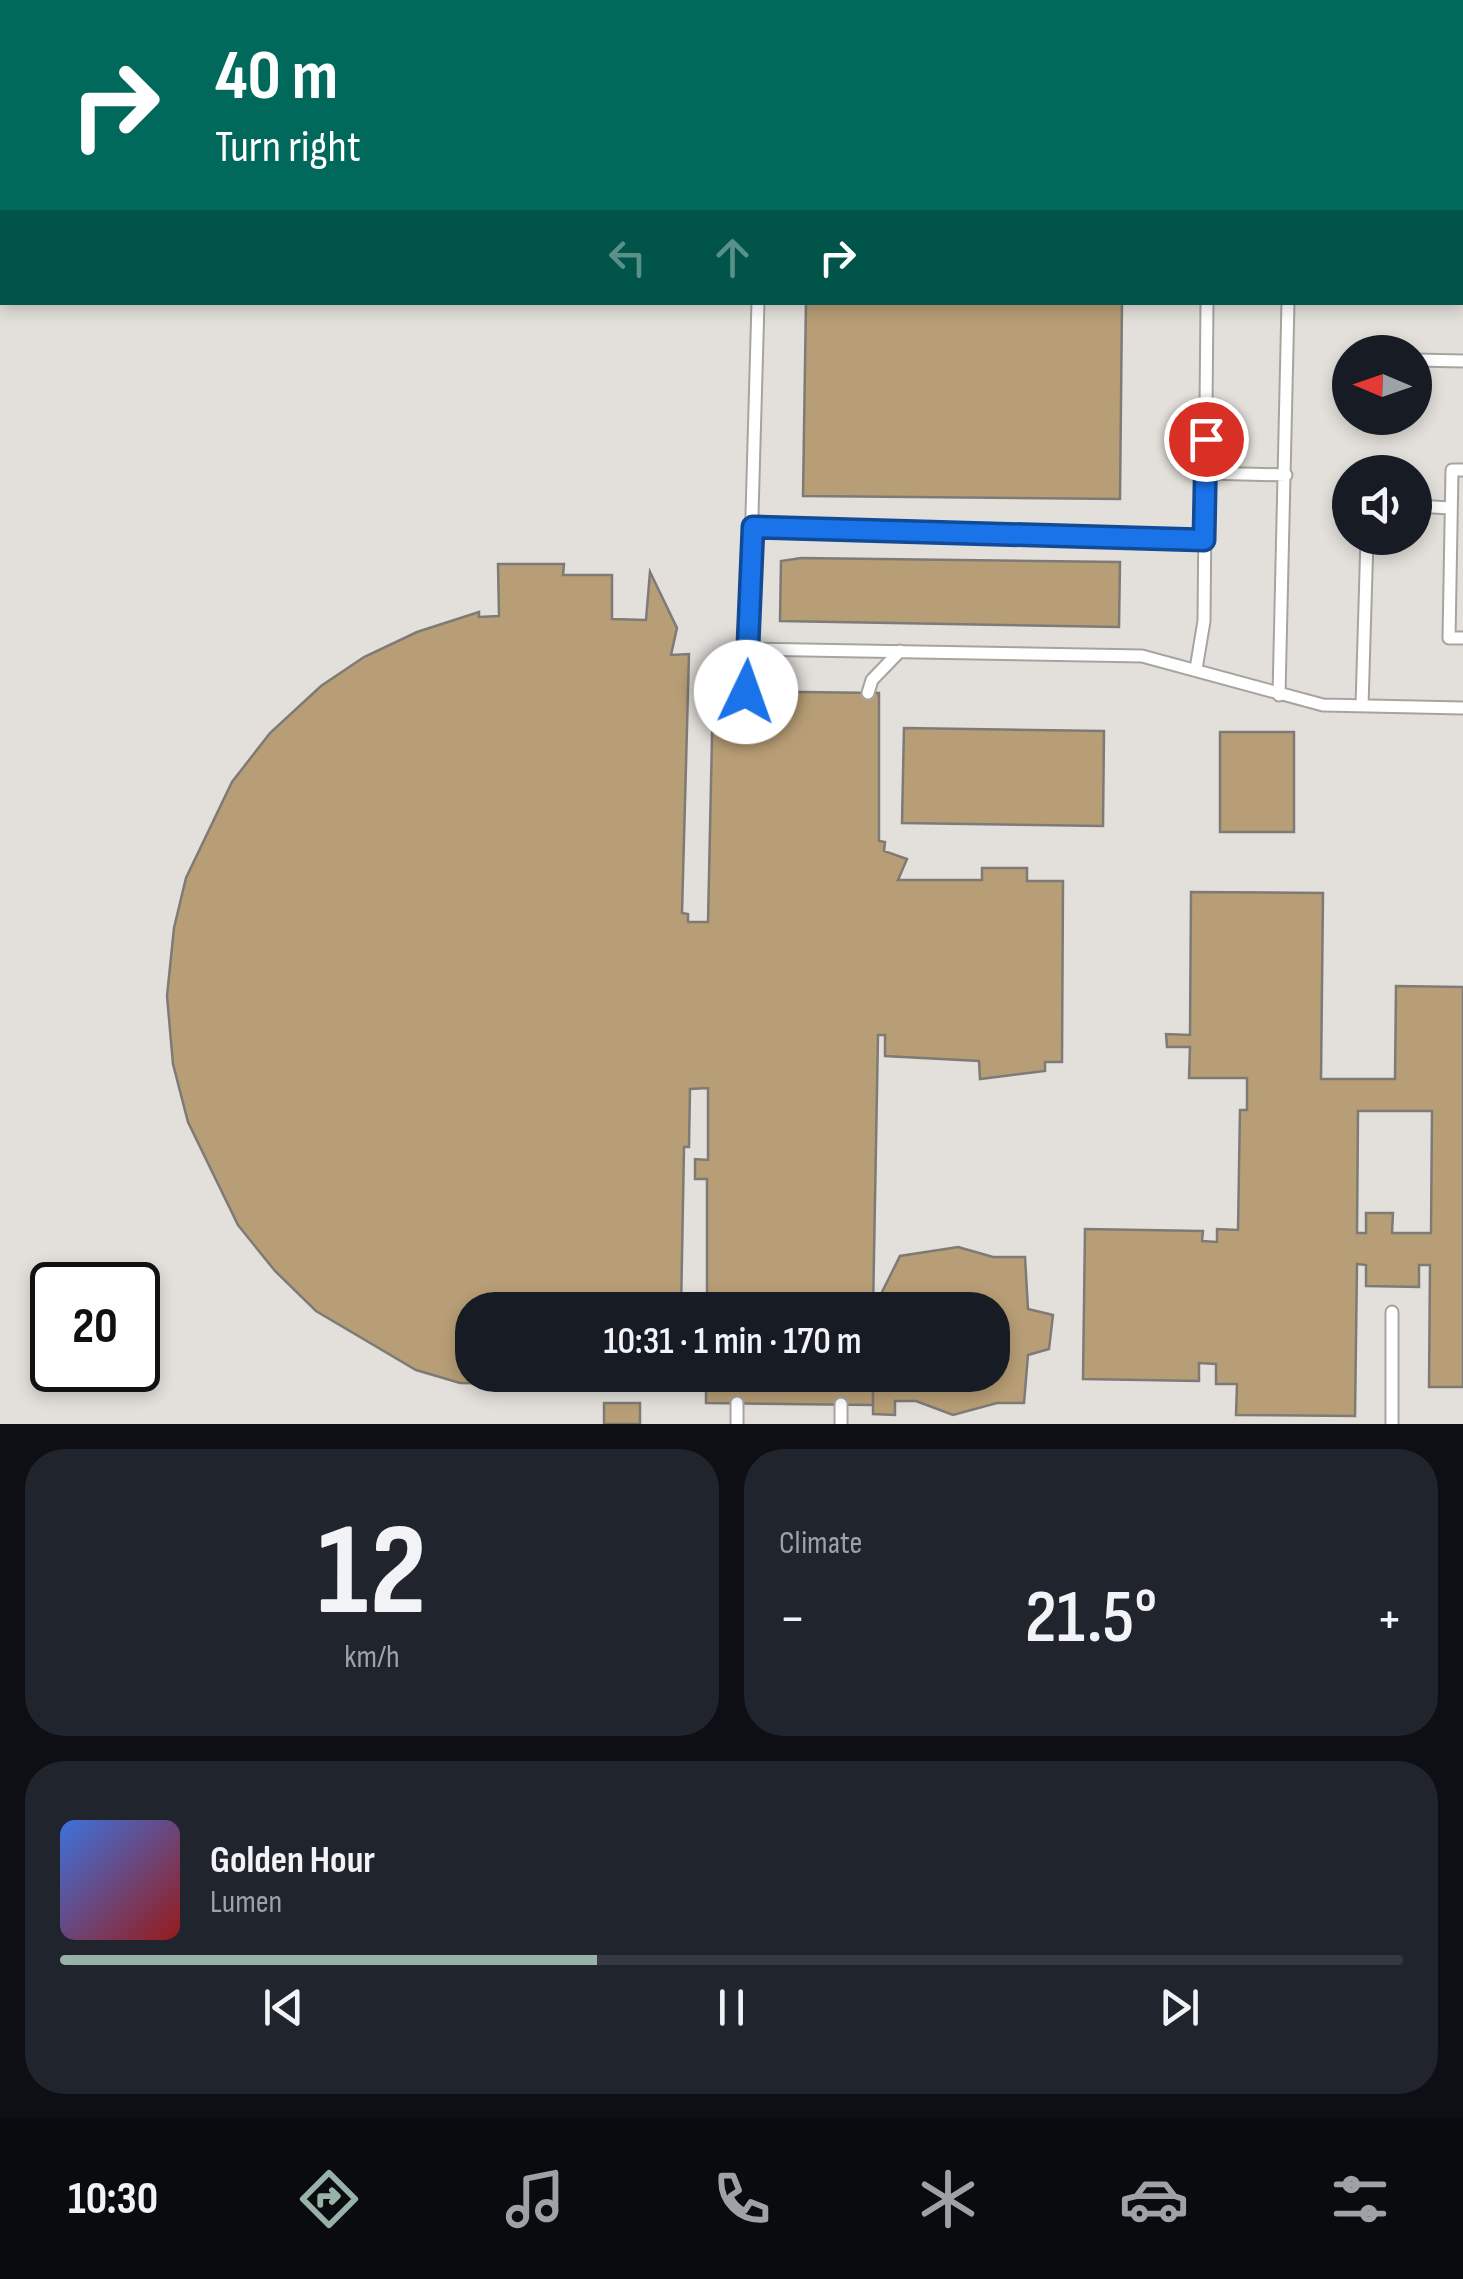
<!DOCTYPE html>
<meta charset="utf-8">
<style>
body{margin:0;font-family:"Sofia Sans Condensed",sans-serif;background:#20242c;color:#f1f3f6;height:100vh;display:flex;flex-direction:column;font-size:38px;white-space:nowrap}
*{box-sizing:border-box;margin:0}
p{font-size:32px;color:#9ea1a6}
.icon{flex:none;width:55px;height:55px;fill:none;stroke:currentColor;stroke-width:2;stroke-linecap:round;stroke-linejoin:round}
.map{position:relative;height:1424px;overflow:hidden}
.side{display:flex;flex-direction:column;gap:25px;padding:25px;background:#0d0f14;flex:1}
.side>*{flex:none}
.top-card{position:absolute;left:0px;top:0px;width:1465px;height:305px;box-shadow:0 5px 15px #0003;background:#00695c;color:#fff;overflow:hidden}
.needle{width:65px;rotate:272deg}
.buttons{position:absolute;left:1332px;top:335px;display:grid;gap:20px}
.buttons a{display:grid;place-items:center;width:100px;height:100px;border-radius:50%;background:#171b24;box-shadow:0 5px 15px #0003;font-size:50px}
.speed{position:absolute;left:30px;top:1262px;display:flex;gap:20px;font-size:50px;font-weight:700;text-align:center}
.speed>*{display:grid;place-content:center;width:130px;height:130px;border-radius:50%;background:#171b24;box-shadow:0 5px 15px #0003;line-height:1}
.speed .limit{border:5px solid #111;border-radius:15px;background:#fff;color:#111}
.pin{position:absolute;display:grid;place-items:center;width:85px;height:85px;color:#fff;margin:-42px;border:5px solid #fff;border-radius:50%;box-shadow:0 2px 10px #0007}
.me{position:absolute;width:110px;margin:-55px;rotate:3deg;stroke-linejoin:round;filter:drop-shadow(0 0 8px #0008)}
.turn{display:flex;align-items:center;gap:35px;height:210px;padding:0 50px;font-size:45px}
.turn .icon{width:130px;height:130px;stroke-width:2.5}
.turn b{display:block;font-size:70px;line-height:85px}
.lanes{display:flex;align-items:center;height:95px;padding:0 50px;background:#0003;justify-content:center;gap:50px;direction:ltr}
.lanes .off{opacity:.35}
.big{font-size:75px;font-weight:600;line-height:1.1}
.side .widget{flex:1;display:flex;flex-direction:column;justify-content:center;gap:15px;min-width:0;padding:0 35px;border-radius:40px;background:#20242c}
.side .dial{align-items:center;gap:0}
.dial b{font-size:130px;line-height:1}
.song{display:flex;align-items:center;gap:30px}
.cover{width:120px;height:120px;border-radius:15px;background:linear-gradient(135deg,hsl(220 70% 55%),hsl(0 70% 35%))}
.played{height:10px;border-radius:5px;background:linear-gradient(90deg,#99b2a7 40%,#363941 40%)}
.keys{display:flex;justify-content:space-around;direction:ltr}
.heat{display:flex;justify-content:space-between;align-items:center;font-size:55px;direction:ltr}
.side .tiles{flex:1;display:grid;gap:25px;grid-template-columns:1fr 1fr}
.widget:last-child{grid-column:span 2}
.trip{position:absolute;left:455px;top:1292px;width:555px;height:100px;border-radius:40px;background:#171b24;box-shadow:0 5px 15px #0003;font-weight:600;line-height:100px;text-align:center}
.dock{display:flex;height:160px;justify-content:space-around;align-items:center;background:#090b0e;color:#9ea1a6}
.dock .icon{width:70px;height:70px}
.dock .active{color:#99b2a7}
.dock b{font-size:45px;color:#f1f3f6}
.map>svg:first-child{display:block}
</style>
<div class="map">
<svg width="1463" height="1424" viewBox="0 0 1463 1424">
<rect width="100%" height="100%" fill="#e3e0db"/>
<path fill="#b89e76" stroke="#7e7b76" stroke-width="2.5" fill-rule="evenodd" d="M809,0H1125L809,2Z
M806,302H1122L1120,499L803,496Z
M801,558L1120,562L1119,627L780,621L781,561Z
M498,564H564L563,575H612V619L646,620L650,572L677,628L671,655L689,654L682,913L688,914V922H708L713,691L879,693V841L885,842L884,851L907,859L898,880H982V868H1027V881H1063L1062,1062H1045V1071L980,1079L979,1061L885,1056V1035H878L873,1310H707V1179H695V1159L708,1160V1088L690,1089L689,1147H684L681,1310H472V1375H680V1386L460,1383L416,1370L316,1311L275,1271L238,1225L188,1122L173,1064L167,996L174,928L186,878L232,782L270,733L321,686L364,657L417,632L479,612V617L499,616Z
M904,728L1104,731L1103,826L902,823Z
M1220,732H1294V832H1220Z
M1191,892L1323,893L1321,1079H1395L1396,986L1463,987V1387H1429L1430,1265H1419V1287L1366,1286V1265L1357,1264L1355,1416L1236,1415L1237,1384H1216V1364L1199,1363V1381L1083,1379L1085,1229L1203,1231L1202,1241L1217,1242V1229L1238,1230L1240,1110H1247V1078H1189L1190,1047H1167L1166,1034L1190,1035ZM1358,1111H1432L1431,1233H1392L1393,1213H1366V1233H1357Z
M958,1247L993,1257H1025L1028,1309L1053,1315L1049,1349L1028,1355L1024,1403H997L953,1415L916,1401H895V1415L873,1414V1375H992V1310H873L900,1256Z
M706,1375H873V1405L706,1403Z
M604,1403H640V1424H604Z"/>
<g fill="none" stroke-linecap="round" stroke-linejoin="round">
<g stroke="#a7a49f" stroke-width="15">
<path id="lane" d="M763,2V0
M1210,2V0
M1283,2V0
M1381,2V0
M1462,269H1463
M1415,360L1463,361
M1463,470H1452L1449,638H1463
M1205,473L1286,475
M1415,506L1451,508
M753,527L1204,540
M749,649L1142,656L1323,705L1463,708
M1196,669L1204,621L1207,302
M747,692L758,302
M868,693L872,680L900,651
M1279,695L1288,302
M1362,706L1367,538
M1392,1312V1424
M737,1424V1403
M841,1424V1404"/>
</g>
<use href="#lane" stroke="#fff" stroke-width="11"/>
</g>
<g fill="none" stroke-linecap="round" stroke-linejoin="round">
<g stroke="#114b97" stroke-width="25">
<path id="route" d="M746,692L753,527L1204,540L1206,439"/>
</g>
<use href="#route" stroke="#1a73e8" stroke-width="18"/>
</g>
</svg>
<div class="buttons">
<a><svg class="needle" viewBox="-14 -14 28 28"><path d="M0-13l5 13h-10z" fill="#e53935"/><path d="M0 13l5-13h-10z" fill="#9ea1a6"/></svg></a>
<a><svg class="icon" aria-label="sound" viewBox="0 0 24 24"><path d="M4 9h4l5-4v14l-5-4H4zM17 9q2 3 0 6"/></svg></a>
</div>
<div class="speed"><div class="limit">20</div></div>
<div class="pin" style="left:1206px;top:439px;background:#d93025"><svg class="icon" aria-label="arrive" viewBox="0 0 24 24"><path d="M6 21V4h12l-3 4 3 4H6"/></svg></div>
<svg class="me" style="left:746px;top:692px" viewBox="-20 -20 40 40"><circle r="19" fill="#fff"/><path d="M0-13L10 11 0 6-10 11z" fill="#1a73e8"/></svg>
<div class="trip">10:31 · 1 min · 170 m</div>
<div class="top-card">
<div class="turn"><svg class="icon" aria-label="right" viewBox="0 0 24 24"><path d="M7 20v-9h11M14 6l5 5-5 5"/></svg><div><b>40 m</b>Turn right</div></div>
<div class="lanes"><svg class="icon off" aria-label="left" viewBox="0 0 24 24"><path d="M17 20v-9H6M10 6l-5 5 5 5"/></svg><svg class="icon off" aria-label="ahead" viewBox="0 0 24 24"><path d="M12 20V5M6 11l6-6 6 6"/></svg><svg class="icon" aria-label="right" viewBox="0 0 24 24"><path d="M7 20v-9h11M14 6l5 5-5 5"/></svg></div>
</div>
</div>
<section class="side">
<div class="tiles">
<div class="widget dial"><b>12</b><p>km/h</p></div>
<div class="widget"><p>Climate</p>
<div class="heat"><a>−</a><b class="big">21.5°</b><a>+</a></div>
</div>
<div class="widget">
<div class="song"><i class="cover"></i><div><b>Golden Hour</b><p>Lumen</p></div></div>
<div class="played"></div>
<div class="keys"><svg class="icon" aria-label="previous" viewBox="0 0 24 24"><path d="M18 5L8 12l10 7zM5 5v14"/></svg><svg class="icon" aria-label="pause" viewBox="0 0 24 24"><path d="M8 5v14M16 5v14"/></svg><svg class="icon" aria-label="next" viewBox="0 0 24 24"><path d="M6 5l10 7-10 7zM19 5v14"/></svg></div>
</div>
</div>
</section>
<nav class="dock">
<b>10:30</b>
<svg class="icon active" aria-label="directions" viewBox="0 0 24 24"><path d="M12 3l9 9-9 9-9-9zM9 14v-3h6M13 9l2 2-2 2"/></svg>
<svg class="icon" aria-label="music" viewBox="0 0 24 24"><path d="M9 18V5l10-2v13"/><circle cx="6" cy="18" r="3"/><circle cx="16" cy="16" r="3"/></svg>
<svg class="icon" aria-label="phone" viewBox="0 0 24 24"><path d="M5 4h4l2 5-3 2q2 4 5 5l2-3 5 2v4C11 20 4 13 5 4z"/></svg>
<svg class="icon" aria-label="climate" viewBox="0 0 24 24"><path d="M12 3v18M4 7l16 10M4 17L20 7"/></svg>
<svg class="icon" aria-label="car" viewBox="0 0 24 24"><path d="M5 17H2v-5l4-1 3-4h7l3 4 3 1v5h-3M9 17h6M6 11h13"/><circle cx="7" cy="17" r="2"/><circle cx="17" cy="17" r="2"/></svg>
<svg class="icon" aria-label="filters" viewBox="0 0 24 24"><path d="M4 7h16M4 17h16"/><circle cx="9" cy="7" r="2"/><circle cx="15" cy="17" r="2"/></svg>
</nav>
